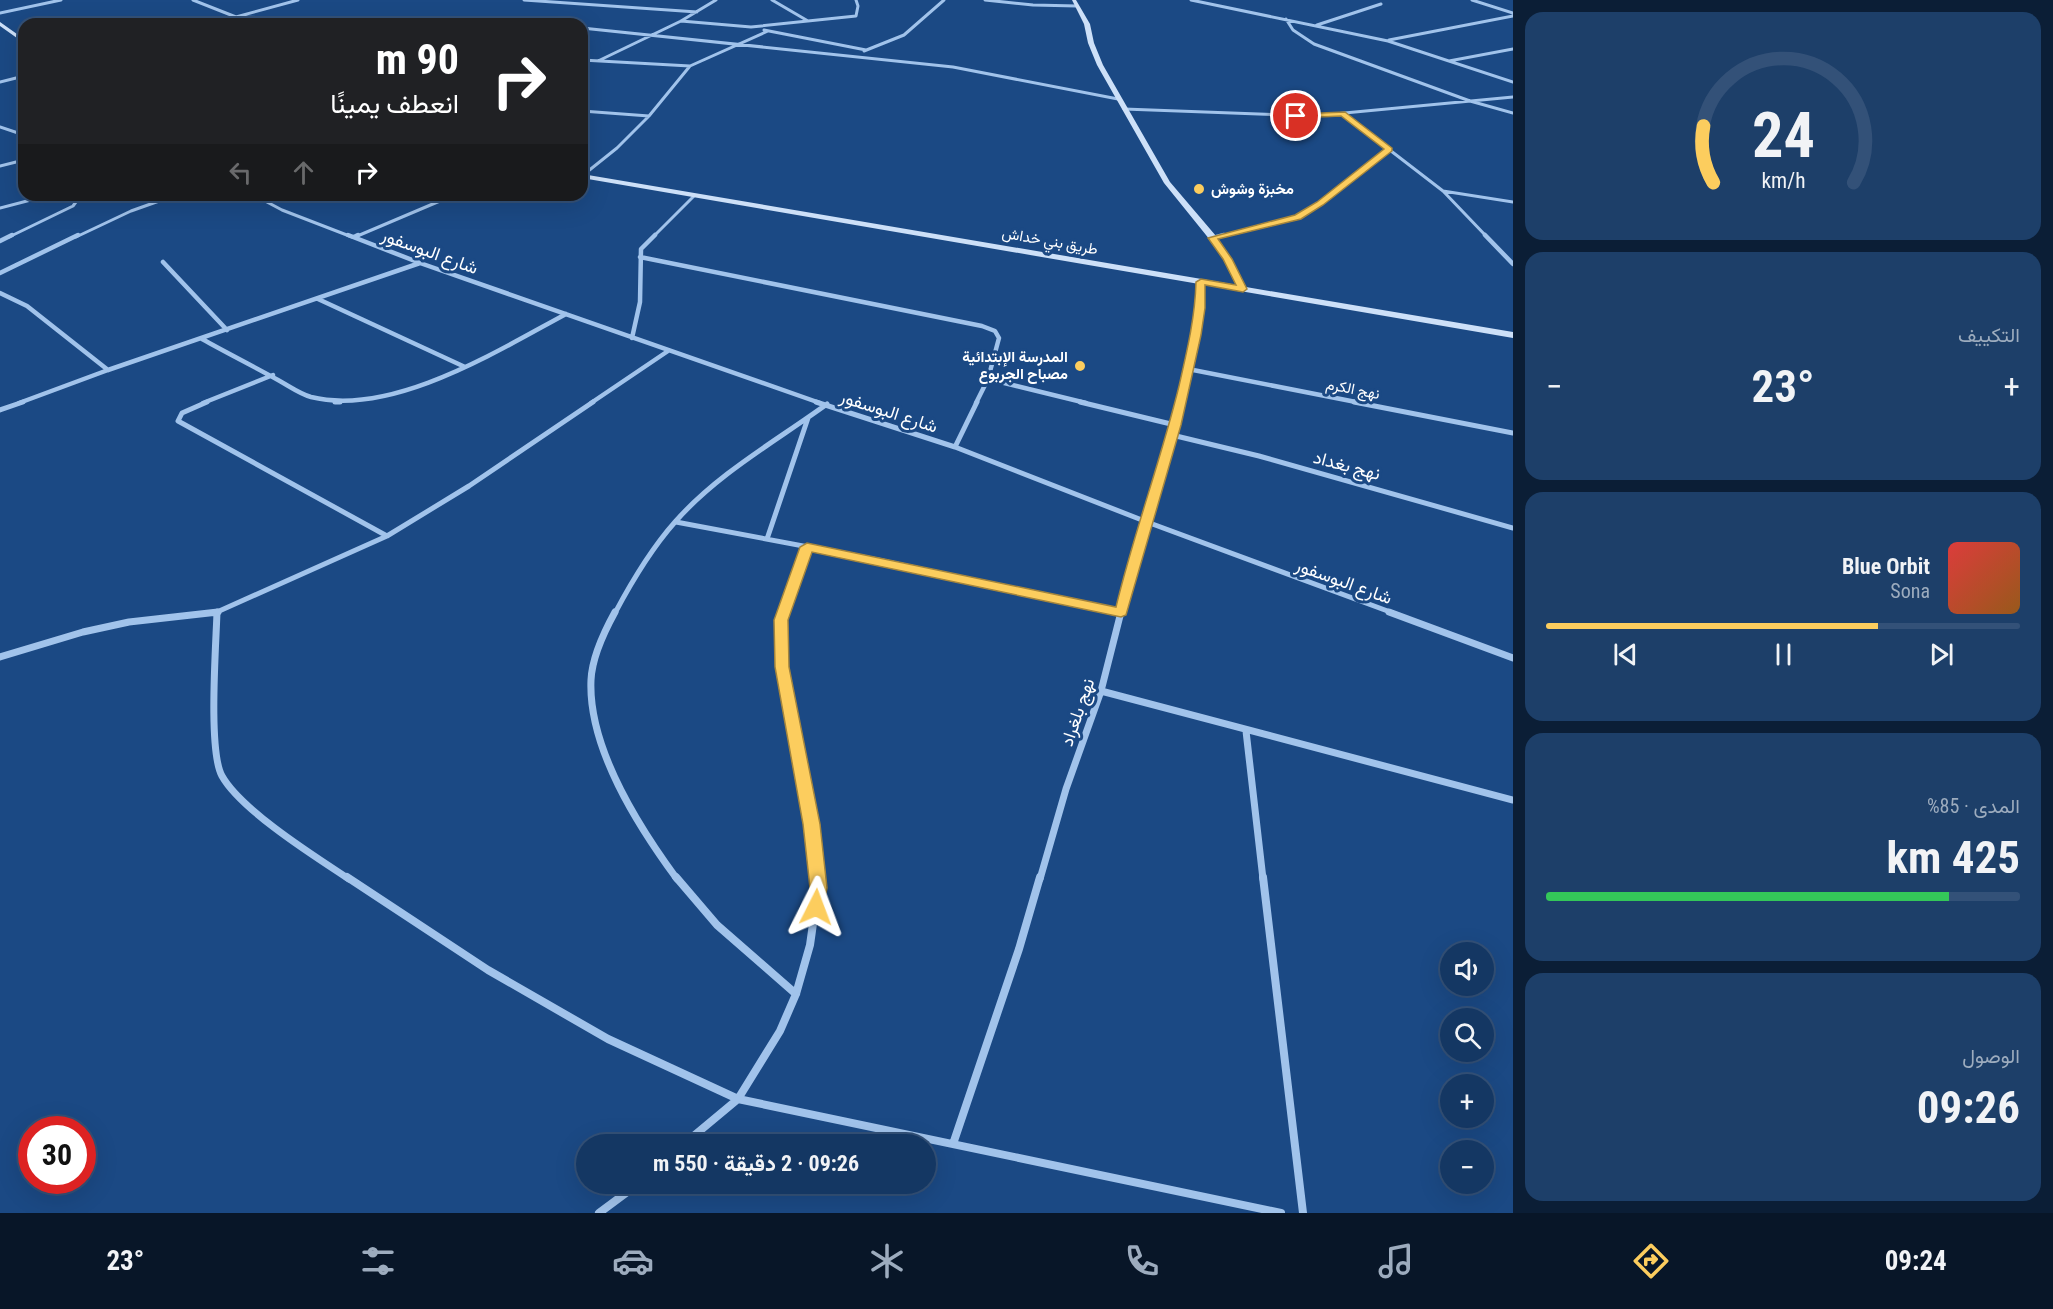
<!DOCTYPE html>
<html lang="ar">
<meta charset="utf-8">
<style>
body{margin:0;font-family:"Roboto Condensed",Vazirmatn,sans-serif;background:#1d3f69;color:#f1f3f6;direction:rtl;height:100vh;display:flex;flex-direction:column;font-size:22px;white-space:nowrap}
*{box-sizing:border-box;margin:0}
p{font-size:20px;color:#9dacbe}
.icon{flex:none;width:33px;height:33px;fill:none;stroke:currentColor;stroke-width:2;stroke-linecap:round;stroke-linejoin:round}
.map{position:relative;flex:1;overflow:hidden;direction:ltr}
.sheet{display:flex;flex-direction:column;gap:12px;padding:12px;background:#0b1e36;width:540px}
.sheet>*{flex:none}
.top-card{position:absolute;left:18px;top:18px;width:570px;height:183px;border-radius:18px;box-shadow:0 6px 24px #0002,0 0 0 2px #335178;direction:rtl;background:#202124;color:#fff;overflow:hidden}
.buttons{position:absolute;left:1440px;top:942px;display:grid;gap:12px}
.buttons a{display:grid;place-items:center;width:54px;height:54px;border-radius:50%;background:#143763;box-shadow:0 6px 24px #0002,0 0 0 2px #335178;font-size:30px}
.speed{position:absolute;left:18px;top:1116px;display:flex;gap:12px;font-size:30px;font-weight:700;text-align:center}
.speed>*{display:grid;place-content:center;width:78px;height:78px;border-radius:50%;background:#143763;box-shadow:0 6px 24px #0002,0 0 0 2px #335178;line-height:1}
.speed .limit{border:9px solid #d22;background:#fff;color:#111}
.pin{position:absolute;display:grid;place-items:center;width:51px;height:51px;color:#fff;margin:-26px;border:3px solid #fff;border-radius:50%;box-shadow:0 2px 6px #0007}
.me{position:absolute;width:66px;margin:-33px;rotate:3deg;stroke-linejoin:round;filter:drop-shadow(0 0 4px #0008)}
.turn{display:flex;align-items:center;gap:21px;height:126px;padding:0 30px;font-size:27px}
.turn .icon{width:78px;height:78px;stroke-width:2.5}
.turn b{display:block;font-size:42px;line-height:51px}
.lanes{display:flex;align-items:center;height:57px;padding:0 30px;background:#0003;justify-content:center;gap:30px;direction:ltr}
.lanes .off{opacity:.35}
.big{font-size:45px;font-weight:700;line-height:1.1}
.sheet .tile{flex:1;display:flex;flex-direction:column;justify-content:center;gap:9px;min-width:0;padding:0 21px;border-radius:18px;background:#1d3f69}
.sheet .dial{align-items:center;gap:0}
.dial svg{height:156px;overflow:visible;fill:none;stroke:#335178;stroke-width:7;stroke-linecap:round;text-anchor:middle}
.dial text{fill:#f1f3f6;stroke:none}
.song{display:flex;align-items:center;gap:18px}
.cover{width:72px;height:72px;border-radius:9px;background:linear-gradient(135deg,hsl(0 70% 55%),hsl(30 70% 35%))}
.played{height:6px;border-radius:3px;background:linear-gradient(90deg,#fccd5e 70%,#335178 70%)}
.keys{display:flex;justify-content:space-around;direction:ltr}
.heat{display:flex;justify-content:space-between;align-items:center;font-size:33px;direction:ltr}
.charge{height:9px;border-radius:4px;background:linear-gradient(90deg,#34c759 85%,#335178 0)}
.trip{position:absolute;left:576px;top:1134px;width:360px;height:60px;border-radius:30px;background:#143763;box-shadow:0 6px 24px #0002,0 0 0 2px #335178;font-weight:700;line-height:60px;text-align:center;direction:rtl}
.tab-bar{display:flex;height:96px;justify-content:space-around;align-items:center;background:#081628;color:#9dacbe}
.tab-bar .icon{width:42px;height:42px}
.tab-bar .on{color:#fccd5e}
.tab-bar b{font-size:27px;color:#f1f3f6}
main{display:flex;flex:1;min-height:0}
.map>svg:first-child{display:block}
</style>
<main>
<section class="sheet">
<div class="tile dial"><svg viewBox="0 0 100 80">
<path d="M14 69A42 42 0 1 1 86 69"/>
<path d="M14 69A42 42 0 0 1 9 40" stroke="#fccd5e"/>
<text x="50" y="56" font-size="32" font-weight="700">24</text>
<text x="50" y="72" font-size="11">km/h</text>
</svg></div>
<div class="tile"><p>التكييف</p>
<div class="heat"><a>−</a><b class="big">23°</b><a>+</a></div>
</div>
<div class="tile">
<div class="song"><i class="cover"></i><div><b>Blue Orbit</b><p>Sona</p></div></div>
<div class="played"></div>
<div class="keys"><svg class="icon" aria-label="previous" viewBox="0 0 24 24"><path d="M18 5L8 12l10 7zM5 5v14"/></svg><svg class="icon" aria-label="pause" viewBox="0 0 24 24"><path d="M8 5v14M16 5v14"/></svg><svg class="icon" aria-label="next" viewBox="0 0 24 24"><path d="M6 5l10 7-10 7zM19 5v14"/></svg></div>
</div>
<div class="tile"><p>المدى · 85%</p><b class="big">425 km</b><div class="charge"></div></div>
<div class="tile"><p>الوصول</p><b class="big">09:26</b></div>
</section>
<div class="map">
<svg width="1513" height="1213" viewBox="0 0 1513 1213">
<rect width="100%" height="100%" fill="#1b4984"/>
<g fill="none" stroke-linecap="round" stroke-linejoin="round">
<path stroke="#a1c3eb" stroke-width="3" d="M193,0L236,17L477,24
M524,0L697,12
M772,0L808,21
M985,0L1033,5L1077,6
M1191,0L1388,41L1513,82
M1472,0L1513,13
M0,13L61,0
M1286,19L1293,30L1314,44L1470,101L1513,113
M681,21L751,27L856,16L858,6L856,0
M210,24L298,0
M1317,25L1381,4
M582,28L953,67L1118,99
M764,30L866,50
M1389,40L1513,16
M864,51L904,35L944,0
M582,60L690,66
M598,61L681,21L716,0
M1449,61L1513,49
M0,82L24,76
M1124,109L1313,116L1513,97
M582,111L649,116
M1343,114L1443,191L1487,237
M0,127L24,135
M0,166L24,160
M582,176L617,148L649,116L690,66L768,31
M1443,191L1513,202
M254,195L282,210L352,237
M0,208L50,195
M9,237L73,206L81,195
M76,237L131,211L176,195
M355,237L454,195
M653,237L694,196
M1218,237L1298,217L1320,203L1389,149"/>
<path stroke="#a1c3eb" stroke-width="4.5" d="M348,235L420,263L820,403
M1485,235L1513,264
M354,237L358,235
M1213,238L1224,235
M0,241L12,235
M640,257L982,326L995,331L999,338L988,379L976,403
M163,262L227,330
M0,273L78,235
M0,293L27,306L108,370
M318,299L465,367
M632,338L640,302L641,249L655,235
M202,339C227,353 253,366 278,380C289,386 300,394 311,397C392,417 497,351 566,314
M1188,369L1361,403
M988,379L1086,403
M19,403L108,370L420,263
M203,403L273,375
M591,403L668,351
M1180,403L1196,335L1201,282"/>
<path stroke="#a1c3eb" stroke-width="5" d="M207,402L182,413L178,421L387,536
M335,402H340
M816,402L955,447L1147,522L1393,613
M1080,402L1175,425
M1354,402L1513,433
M0,410L23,402
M1172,435L1259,456L1513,528
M955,447L977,402
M676,522L878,560L1121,612
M767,539L808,418
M206,613L217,612L387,536L469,486L593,402
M615,613C632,581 651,549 675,522C717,474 776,441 827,404
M783,613L807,547
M1121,613L1180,402"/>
<path stroke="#a1c3eb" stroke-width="7" d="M217,612C216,645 208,751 222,776C241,810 314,856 349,879
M615,612C604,632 592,657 591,680C588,748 638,826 677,879
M784,612C769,654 804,775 811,824C814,842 815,860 817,879
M1389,612L1513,658
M0,657L83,632L129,622L218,612
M1101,691L1513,800
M1246,731L1263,879
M1040,879L1066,789L1101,691L1121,612"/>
<path stroke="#a1c3eb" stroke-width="8" d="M347,877L488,970L608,1039L738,1099L1281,1213
M676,877L717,925L796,994
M1263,877L1303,1213
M684,1144L738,1099L780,1031L796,994L810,945L818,888L817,877
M953,1144L1019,949L1040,877
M599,1213L638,1184"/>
<path fill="#cde0f8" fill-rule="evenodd" d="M1072,0H1076L1090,24L1094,43L1103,65L1170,182L1216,236L1232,259L1246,287L1513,332V338L582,178V174L1237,285L1224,259L1210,240L1164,183L1097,65L1088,43L1084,24Z
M0,22L24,39V43L0,26Z"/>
</g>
<path fill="#fccd5e" stroke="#a4853d" stroke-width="1.5" d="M1345,112L1392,148V151L1323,205L1301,219L1218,239L1232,259L1247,289L1243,292L1205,285V308L1201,335L1181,425L1126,615L1121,617L812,552L788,620L789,667L820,824L827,888L822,912L816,914L809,912L807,907L810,888L803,824L775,667L774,620L800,547L807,543L1116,607C1134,532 1161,460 1179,386C1187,351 1195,318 1196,282L1201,279L1236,285L1223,259L1208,238L1295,215L1317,202L1384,149L1341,116L1296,118L1293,116L1296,114Z"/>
<g fill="#fccd5e" stroke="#1b4984" stroke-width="2">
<circle cx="1199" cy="189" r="6"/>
<circle cx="1080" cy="366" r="6"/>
</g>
<g text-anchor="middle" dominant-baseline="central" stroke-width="6" stroke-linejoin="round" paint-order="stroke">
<g font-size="15" font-weight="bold" fill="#fff" stroke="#1b4984" text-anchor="start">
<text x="1211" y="189">مخبزة وشوش</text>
<text x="1068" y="357" text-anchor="end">المدرسة الإبتدائية<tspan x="1068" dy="17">مصباح الجربوع</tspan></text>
</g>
<g font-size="15" fill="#fff" stroke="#1b4984">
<text transform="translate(1050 241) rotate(10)">طريق بني خداش</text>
<text transform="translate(1353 389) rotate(11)">نهج الكرم</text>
</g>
<g font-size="18" fill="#fff" stroke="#1b4984">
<text transform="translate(430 251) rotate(20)">شارع البوسفور</text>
<text transform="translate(889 411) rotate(18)">شارع البوسفور</text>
<text transform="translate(1347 465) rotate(15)">نهج بغداد</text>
<text transform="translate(1344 581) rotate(20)">شارع البوسفور</text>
<text transform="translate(1077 712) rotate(-71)">نهج بلغراد</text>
</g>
</g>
</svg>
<div class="buttons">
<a><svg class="icon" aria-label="sound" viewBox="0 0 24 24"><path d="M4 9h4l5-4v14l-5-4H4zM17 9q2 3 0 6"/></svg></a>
<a><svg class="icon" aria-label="search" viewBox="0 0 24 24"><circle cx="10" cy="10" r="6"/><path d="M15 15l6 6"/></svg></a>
<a>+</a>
<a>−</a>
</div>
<div class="speed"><div class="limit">30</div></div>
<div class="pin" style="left:1296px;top:116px;background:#d93025"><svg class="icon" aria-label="arrive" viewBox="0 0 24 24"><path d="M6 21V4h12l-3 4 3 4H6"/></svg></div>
<svg class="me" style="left:816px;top:907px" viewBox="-20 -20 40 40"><path d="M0-17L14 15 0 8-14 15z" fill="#fccd5e" stroke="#fff" stroke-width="4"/></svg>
<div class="trip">09:26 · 2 دقيقة · 550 m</div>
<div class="top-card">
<div class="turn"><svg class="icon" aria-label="right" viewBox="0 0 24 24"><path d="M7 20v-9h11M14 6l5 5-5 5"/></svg><div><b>90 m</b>انعطف يمينًا</div></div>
<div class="lanes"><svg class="icon off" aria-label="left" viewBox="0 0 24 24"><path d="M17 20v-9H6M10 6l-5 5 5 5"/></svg><svg class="icon off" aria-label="ahead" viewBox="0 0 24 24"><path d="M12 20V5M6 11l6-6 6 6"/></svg><svg class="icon" aria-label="right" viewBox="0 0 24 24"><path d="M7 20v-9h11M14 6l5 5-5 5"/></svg></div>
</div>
</div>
</main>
<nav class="tab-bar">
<b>09:24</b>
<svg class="icon on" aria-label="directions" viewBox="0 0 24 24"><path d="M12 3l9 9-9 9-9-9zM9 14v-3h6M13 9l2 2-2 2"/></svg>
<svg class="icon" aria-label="music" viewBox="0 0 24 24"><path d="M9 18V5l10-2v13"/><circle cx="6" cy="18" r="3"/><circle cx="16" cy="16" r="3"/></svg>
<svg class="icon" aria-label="phone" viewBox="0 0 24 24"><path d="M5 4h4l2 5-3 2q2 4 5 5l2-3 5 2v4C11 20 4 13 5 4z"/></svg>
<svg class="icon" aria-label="climate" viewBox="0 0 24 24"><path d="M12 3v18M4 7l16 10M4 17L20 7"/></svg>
<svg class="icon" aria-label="car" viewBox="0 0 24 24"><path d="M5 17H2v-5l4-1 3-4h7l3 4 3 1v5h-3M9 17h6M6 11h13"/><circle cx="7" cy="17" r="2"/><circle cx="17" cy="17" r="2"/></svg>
<svg class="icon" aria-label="filters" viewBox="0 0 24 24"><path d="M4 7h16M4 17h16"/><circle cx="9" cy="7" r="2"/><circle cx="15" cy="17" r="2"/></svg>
<b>23°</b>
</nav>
